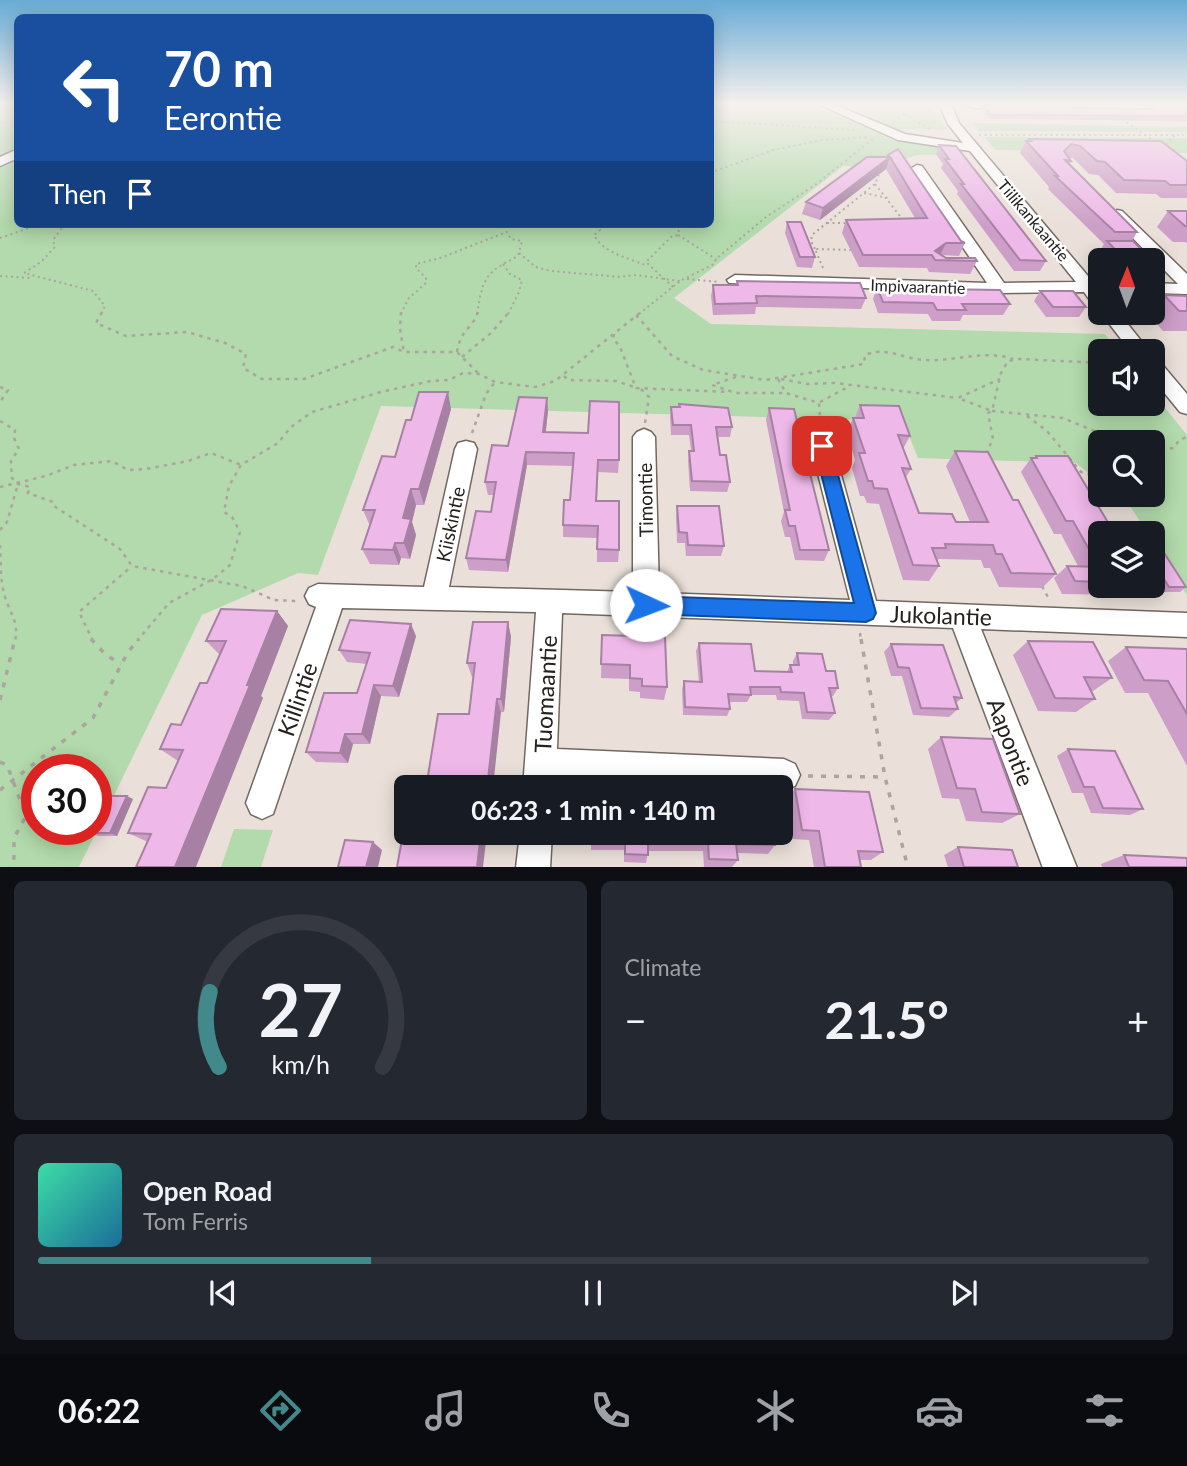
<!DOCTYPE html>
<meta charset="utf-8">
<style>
body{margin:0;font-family:Lato,sans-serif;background:#242831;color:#f1f3f6;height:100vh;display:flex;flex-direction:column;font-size:26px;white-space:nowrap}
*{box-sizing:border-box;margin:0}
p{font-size:23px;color:#9ea1a6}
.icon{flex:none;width:38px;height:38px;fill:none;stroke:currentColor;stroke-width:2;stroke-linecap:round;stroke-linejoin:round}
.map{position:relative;height:867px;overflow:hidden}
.sheet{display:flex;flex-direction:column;gap:14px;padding:14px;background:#0d0f14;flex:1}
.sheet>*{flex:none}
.top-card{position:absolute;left:14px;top:14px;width:700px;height:214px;border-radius:10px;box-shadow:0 4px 18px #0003;background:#1a4fa0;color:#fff;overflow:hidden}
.needle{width:46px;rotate:1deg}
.controls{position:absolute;left:1088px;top:248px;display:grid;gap:14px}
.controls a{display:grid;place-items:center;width:77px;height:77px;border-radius:10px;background:#171b24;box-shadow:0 4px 18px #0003;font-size:35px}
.speed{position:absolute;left:21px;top:754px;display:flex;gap:14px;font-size:35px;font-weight:700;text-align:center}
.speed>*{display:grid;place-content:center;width:91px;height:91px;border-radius:50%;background:#171b24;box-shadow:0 4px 18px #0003;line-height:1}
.speed .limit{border:10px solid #d22;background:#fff;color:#111}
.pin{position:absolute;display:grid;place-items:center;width:60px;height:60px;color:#fff;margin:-30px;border-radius:14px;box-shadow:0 4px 10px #0006}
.me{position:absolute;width:77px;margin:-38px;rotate:92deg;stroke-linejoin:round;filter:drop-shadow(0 0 5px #0008)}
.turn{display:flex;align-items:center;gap:24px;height:147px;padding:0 35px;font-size:32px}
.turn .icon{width:91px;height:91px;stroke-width:2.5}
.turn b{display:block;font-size:49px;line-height:60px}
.then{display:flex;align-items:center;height:66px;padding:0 35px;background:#0003;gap:14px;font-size:26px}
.big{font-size:52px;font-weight:700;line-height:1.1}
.sheet .widget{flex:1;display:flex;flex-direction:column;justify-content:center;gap:10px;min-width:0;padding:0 24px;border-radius:10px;background:#242831}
.sheet .dial{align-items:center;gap:0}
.dial svg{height:182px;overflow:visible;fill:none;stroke:#363941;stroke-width:7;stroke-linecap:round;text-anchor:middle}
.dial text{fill:#f1f3f6;stroke:none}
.song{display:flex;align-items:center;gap:21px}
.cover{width:84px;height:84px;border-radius:10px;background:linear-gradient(135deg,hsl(160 70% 55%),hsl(200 70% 35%))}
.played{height:7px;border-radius:4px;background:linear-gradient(90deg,#41898b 30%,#363941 30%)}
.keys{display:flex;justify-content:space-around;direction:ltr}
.heat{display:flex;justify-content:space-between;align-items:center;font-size:38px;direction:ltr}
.sheet .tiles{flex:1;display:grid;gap:14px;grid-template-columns:1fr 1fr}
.widget:last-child{grid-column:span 2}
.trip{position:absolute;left:394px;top:775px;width:399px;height:70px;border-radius:10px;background:#171b24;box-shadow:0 4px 18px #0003;font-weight:700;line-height:70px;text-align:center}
.tab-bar{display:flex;height:112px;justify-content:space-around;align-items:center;background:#090b0e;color:#9ea1a6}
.tab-bar .icon{width:49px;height:49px}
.tab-bar .current{color:#41898b}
.tab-bar b{font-size:32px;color:#f1f3f6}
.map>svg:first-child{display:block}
</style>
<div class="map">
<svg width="1187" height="868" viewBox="0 0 1187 868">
<rect width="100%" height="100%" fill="#eae0d9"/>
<path fill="#b2daac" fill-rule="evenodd" d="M0,104H17L18,224H710L711,104H807L875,129L889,139L961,150L964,155H918L905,159L909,168L843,166L674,298L711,324L1105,334L1119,352H1101V404H1153V393L1187,435V595L1153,543V534H1148L1130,506L1117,495H1153V443H1101V483L1076,463L918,458L903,421L381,406L318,575L298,573L202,615L79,867H0ZM37,770H96V830H37Z
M848,104H927L948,130L896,129L882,125Z
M973,123L1187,127V132L979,131Z
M984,137L1187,138V153L996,150Z
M234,829L273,830L261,867H221Z"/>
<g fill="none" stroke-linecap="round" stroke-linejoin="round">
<g stroke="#716862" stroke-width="3">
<path id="minor" d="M818,104H833L905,134L963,143L948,124L939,104H951L959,123L1093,282H1101V299H1089L1084,292L999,293L729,283L727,280L735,275L987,283L910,169L917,165L922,166L1004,283L1076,282L970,151L898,140Z
M1136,104L1148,105L1154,108L1148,111L1061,108H974L968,105Z
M18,149V158L0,166V157Z
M1117,210L1122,211L1187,274V294L1153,293V283L1178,284L1112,217L1110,214Z
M1101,313H1119L1150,352H1131Z
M1153,360L1160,362L1187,394V414L1180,412L1153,379Z
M644,429L651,432L655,437L659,593L850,600L811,446L814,440L822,438L830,440L833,446L876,601L1187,613V637L981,629L1077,868H1043L953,628L562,613L557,749L784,759L795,764L800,775L795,786L780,790V788H716L555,780V788H523L536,612L342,608L273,814L262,819L251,814L246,803L316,607L309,604L305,596L309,588L318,584L424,587L455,449L458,443L466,441L474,443L477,449L449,587L633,592V437L637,432Z
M520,833H552L550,868H516Z"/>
</g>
<path stroke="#aca49f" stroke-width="2" stroke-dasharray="2 3.5" stroke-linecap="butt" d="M891,104L904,114L894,122
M917,104L904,114L930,129
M1122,119L1157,143
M710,121L854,130
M979,135H1187
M1166,145L1175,135
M710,173L773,150L822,140L869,137
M875,184L903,220
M864,193L888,198
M827,223H848
M65,224L53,240L55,247L41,262L24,273L93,291L105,306L101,314
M599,224L600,230L594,235C602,252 628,258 645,265
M678,235L716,259
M0,238L41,224
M815,249L811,241L812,235L875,184L879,175
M519,253L536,267L551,271L620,277L635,275L680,281
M503,264L510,274L522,280L519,292L508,314
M823,268L815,249L853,250
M0,276L31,278
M687,279L719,282
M673,287L646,262L671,237L678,235L680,224
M401,314L408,299L426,283V278L416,268V264L440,258L507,232
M477,314C483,277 485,273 518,256L522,241L511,239L502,224
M639,314L680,281L714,264L716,259L766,217L815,185L874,138"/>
<path stroke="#aca49f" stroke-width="2.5" stroke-dasharray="3.5 5" stroke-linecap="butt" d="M102,312L96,323L126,336L187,332L225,343L246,354L243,368L262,379H304L393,347L404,352H457L479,374
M401,312L400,329L404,352
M636,315L672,356L703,370L765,380L864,364L865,355C886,346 903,359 925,360C955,362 983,349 1013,359
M614,334L613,338L620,347L636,388L728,392
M457,352C461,328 472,330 478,312
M462,357L491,333L509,312
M564,376L568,380L616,381L634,387
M736,377L712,385L736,393H786
M778,379L786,393L819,403L821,429
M781,379L807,384L835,383L958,398
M0,387L8,390L0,402
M641,389L649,397L645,423
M820,402L848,387
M989,410L958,398L1000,379
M992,411L1063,418L1123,443
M1027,416L1047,431L1081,472L1089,474L1093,466L1101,463
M0,421L15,430L14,438L19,449L11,461L12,478L18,484L30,487L28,493L53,502L54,506L120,549L132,566L242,586L274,600L298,601
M472,433L486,394L495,382
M1153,451L1174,448L1179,440L1187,437
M986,454L993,439L988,413L992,411L1001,373L1008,361L1019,359L1101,363
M0,487L46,476L74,465L112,461L128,470L146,469L188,461L211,453L241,465
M0,530L7,522L18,484
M0,545C1,562 0,581 5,597C11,615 19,623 15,641
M1042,586L1049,599
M860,633L861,641
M93,641L79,612L132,566
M137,641L169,603L213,579L230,565L240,532L232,517L224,512L229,486L241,465L278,443L291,427L312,412L381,392L431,381L449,380L463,373L479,374L495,382L535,387L555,381L641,312"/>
<path stroke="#aca49f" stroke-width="3.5" stroke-dasharray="5 8" stroke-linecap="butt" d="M91,639L106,655L121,664
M861,639L885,777L908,868
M0,700L15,639
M0,762L7,765L26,816L14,838V858L10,868
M808,776L885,777
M0,790L93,718L128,652L139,639"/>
<use href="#minor" fill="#fff" fill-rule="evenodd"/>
</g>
<path fill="#cd9ec8" d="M1152,104H1187V121L990,119L981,111L983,106L1151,109L1155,106Z
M1029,139L1187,161V198H1161L1156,194L1116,193L1098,175L1089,174L1073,158H1069L1071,161L1069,165L1137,232L1132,241L1152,260V261H1109L1100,251L1104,244L1048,189L1049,187L1020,153L1026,141H1028Z
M939,145L1046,261L1040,271H1014L957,194L958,191L941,168L943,164L936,154Z
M888,155L961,241L965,243L959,256L942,255L946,258L977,261L970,274L929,272L927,268L859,267L842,233L846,220L915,218L886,169L820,220L802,214L806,202L888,157Z
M1168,211H1187V243L1185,242H1173L1157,227Z
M787,222L815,257L812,268L797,267L785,233Z
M737,281L866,298L861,309L756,307L755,314L713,315L711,296L713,285H736Z
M877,288L1010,304L1003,315H963L960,321H932L928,314L878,313L873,299Z
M1040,291L1086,307L1079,317H1046L1034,301Z
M1164,295L1187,296V331H1163L1149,315L1150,313H1153V309Z
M547,398L548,411L546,432L619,460L618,473L598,472L597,501L619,550L618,562H597V538L563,537V525L570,500L573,466L527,465L508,572L469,570L466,558L491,512L494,495H488L485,482L508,446Z
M679,404L732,427L730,437H718L720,455L730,482L727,492L690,491L688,461L689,451H691L689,435H671L670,417L671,407H679Z
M860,405L910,436L903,449L911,469L906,477L919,513L956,522H970L946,466L955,451L1013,500L1056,574L1042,588L999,587L990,568H984L981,560L939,559L937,561L939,566L929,581L903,580L879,504L867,503L864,496H860L852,468L855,460L847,433L853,418H855Z
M769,408L829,550L824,561L795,560L790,537H785L781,521L784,512L766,420Z
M451,409L424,505H416L412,522L416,535L410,559L401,558L399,565L370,564L362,549L370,526L363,510L395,457L411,420Z
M1036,456L1101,534V586H1135L1124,595L1062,594L1054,578L1067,566H1078L1061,534H1054L1021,472L1031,458H1033Z
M677,506L724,546L721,556H686L685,543H677L676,517Z
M1153,545L1186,587L1180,592H1163L1153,577Z
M277,611L288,626L261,696L263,698L148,842L128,833L166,788L178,761L160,749L181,725L207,683L220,655L206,641Z
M508,622L511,637L504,712L469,714L473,677H472L467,663Z
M602,635L667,687L664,700L640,698V692L629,691V679L601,678Z
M416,636L399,697L381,696L370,744H353L348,763L316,762L306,752L357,693L367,664L347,662L339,650Z
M1028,641L1112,678L1093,691H1091L1095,699L1076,712L1038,711L1013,655Z
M699,643L755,671L787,672L790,665H793V661L797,653L826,671L838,688L833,696H831L835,713L829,720L802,719L799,701L777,700L776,695H751L747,702H729L730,709L727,716L683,715L682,689L684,681L699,682L696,651Z
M891,644L962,698L956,703L958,709L949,717L913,715L902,676H891L884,652Z
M1126,647L1187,649V766L1148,693H1125L1108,661Z
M941,737L1020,814L1002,823L966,821L959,799L942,798L928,749Z
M1068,749L1143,809L1130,815L1091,813L1083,793H1072L1057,756Z
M795,789L883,852L871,860H859L861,867H814L809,840L793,839L787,799Z
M133,799L117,836H98L91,833Z
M591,833L775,845L768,854L737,853L738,860L732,867H704L703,851H648L646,863L624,862V850H591Z
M958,847L1018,867H948L944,855Z
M1124,855L1187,867H1102L1101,864Z"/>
<path fill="#a781a3" d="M890,157L886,169L820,220L823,208Z
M946,243L940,255L935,251Z
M448,392L451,409L424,505L419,489Z
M547,398L548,411L544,445L543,432Z
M526,452L527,465L508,572L506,560Z
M411,489L416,505L412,522L416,535L410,559L404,543L403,518Z
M395,543L401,558L399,565L393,550Z
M277,611L288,626L261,696L263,698L196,867H175Z
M508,622L511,637L504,712L501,699Z
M411,624L416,636L399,697L393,686Z
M374,685L381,696L370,744L362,734Z
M497,699L501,712L493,788H487Z
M345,734L353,744L348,763L340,753Z
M127,796L133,799L117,836L110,833Z
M481,833L486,841L483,867H477Z
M373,842L382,850L378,867H366Z"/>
<path fill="#eeb8e9" stroke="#a781a3" stroke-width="2" d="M1157,104H1187V116L992,115L983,106L1151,109Z
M1029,139L1161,141L1187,161V185H1170L1165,181L1124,180L1105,162L1097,161L1080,146L1071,144L1064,151L1071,161L1065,160L1137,232H1115L1055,176H1058L1026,141H1031Z
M939,145L956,146L1046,261L1020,260L961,184H964L945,159H949Z
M898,149L961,241L965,243H946L935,251L946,258H975L977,261L935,260L932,255H863L846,220L927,218L890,157L823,208L806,202L867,157H890L888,155Z
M1168,211H1187V226H1185Z
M787,222H801L815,257H800Z
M1107,241H1133L1152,260H1125Z
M737,281L860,283L866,298L756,296L757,303L715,304L713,285H738Z
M877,288L1000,290L1010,304H962L966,310H937L933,303L883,302Z
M1040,291H1073L1086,307H1053Z
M1164,295L1187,296V311H1179Z
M419,392H448L419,489H411L403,518L411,519L404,543H395L393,550L362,549L375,510H363L382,456L395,457L406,420H411Z
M519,397L547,398L543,432L588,433L590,401L619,402V460H598L596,501H619V550L597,549L598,526L563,525L564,500H570L574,453L526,452L506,560L466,558L476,511L491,512L496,482H485L492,445L508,446Z
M679,404L728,408L732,427H716L720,455H726L730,482L692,481L689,451H694L691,425H673L671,407H680Z
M860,405L899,406L910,436L898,435L911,469L902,468L919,513L952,514L956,522H988L955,451L988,452L1013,500H1018L1056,574L1011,573L1002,554H996L993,545L945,544L946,548H932L939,566L913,565L887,489L874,488L872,481H868L859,453H865L853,418H864Z
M769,408L794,409L829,550H800L795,526H789L785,510H790Z
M1036,456H1068L1115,534H1101V582L1075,581L1067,566L1099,567L1073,521H1066L1031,458H1037Z
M677,506H719L724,546L688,545L687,533L679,532Z
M1153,545H1159L1186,587H1169L1153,562Z
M221,609L277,611L247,685H250L175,867H136L151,834L128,833L148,787L166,788L183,750L160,749L171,724L181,725L200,683H207L226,641H206Z
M350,620L411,624L393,686L374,685L362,734H345L340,753L306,752L324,693H357L370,653L339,650Z
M473,622H508L501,699H497L487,788H426L438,714H469L475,663H467Z
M602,635L665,637L667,687L642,686V679L630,678V665L601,664Z
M1028,641L1093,642L1112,678L1084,677L1095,699L1055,698Z
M699,643L751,644L755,671L792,672L790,665H799L797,653L822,654L826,671H835L838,688H829L835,713L807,712L804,693L781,692L780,687H750L751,695L728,694L730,709L685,707L684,681L702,682Z
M891,644L943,645L962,698L954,697L958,709L921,708L909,668L898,667Z
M1126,647L1187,649V714L1168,681L1144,680Z
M941,737L993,739L1020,814L982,812L975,789L957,788Z
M1068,749L1115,751L1143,809L1103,808L1094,787H1084Z
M592,779L670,781V788H592Z
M795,789L869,792L883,852L858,851L861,867H825L819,831L802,830Z
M108,796H127L110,833H91L93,830H96V822Z
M406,817V833H481L477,867H397Z
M591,833H774L775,845L736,844L738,860L709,859L708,843L648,842V855L625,854V842L591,841Z
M345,840L373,842L366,867H338Z
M958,847L1012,850L1018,867H964Z
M1124,855L1187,858V867H1129Z"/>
<linearGradient id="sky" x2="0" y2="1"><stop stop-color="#69abd5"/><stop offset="0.46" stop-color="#f6f1ee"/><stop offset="1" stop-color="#f6f1ee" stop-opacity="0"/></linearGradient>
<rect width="1187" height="226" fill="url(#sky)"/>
<path fill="#1a73e8" stroke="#114b97" stroke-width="2" d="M822,440L830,446L876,613L873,619L866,622L646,614L639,612L636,605L639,599L646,596L854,603L814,446Z"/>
<g text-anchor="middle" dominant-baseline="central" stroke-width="5" stroke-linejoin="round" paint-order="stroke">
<g font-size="16" fill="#24211e" stroke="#fff">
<text transform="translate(1034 220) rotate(50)">Tiilikankaantie</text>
<text transform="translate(918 286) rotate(2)">Impivaarantie</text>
</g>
<g font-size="19" fill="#24211e" stroke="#fff">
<text transform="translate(645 500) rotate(-91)">Timontie</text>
<text transform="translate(450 524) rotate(-78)">Kiiskintie</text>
</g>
<g font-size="23" fill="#24211e" stroke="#fff">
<text transform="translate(941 615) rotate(2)">Jukolantie</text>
<text transform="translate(545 694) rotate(-87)">Tuomaantie</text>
<text transform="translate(297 699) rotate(-71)">Killintie</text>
<text transform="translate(1011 742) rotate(69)">Aapontie</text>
</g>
</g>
</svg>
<div class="controls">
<a><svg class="needle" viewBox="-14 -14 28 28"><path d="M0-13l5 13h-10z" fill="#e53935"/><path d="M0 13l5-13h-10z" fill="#9ea1a6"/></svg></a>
<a><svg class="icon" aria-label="sound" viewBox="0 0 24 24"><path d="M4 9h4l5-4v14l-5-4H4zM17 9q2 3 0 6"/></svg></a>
<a><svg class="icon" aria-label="search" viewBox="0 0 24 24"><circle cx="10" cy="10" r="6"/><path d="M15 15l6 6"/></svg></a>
<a><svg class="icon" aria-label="layers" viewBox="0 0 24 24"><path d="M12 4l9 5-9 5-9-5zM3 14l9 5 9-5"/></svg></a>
</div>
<div class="speed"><div class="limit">30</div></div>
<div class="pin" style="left:822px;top:446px;background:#d93025"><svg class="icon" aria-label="arrive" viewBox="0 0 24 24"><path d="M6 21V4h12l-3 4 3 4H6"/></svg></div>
<svg class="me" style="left:646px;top:605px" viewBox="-20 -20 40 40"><circle r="19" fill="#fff"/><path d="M0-13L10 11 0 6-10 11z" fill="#1a73e8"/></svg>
<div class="trip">06:23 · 1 min · 140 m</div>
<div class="top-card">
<div class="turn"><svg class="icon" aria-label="left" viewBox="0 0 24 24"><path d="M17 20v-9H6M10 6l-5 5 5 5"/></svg><div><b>70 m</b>Eerontie</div></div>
<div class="then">Then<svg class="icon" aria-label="arrive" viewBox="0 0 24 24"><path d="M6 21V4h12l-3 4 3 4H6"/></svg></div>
</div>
</div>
<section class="sheet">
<div class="tiles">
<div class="widget dial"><svg viewBox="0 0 100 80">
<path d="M14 69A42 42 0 1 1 86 69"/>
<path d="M14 69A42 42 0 0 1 10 36" stroke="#41898b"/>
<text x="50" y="56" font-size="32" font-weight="700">27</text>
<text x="50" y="72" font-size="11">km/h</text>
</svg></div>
<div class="widget"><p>Climate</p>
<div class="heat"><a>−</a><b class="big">21.5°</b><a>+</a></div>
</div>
<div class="widget">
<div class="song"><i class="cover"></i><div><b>Open Road</b><p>Tom Ferris</p></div></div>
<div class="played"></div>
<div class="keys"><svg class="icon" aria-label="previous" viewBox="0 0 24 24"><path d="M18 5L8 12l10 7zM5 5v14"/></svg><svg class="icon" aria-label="pause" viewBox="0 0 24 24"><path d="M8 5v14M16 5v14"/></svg><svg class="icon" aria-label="next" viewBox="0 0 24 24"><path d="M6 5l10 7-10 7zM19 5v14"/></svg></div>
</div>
</div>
</section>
<nav class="tab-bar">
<b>06:22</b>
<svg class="icon current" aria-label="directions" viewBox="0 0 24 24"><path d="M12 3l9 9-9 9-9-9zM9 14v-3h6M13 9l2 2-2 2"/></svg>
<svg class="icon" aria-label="music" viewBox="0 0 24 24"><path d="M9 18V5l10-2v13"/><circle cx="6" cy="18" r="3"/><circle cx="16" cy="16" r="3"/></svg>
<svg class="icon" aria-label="phone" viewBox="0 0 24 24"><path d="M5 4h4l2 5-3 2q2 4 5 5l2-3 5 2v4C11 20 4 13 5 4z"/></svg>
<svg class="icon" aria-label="climate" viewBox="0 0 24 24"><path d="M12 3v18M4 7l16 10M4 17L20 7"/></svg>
<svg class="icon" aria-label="car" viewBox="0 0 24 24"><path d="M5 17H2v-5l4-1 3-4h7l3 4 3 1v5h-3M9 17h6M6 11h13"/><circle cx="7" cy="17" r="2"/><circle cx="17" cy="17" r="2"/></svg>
<svg class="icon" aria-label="filters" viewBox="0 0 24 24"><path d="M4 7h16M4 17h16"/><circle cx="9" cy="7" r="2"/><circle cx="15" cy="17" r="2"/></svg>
</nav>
